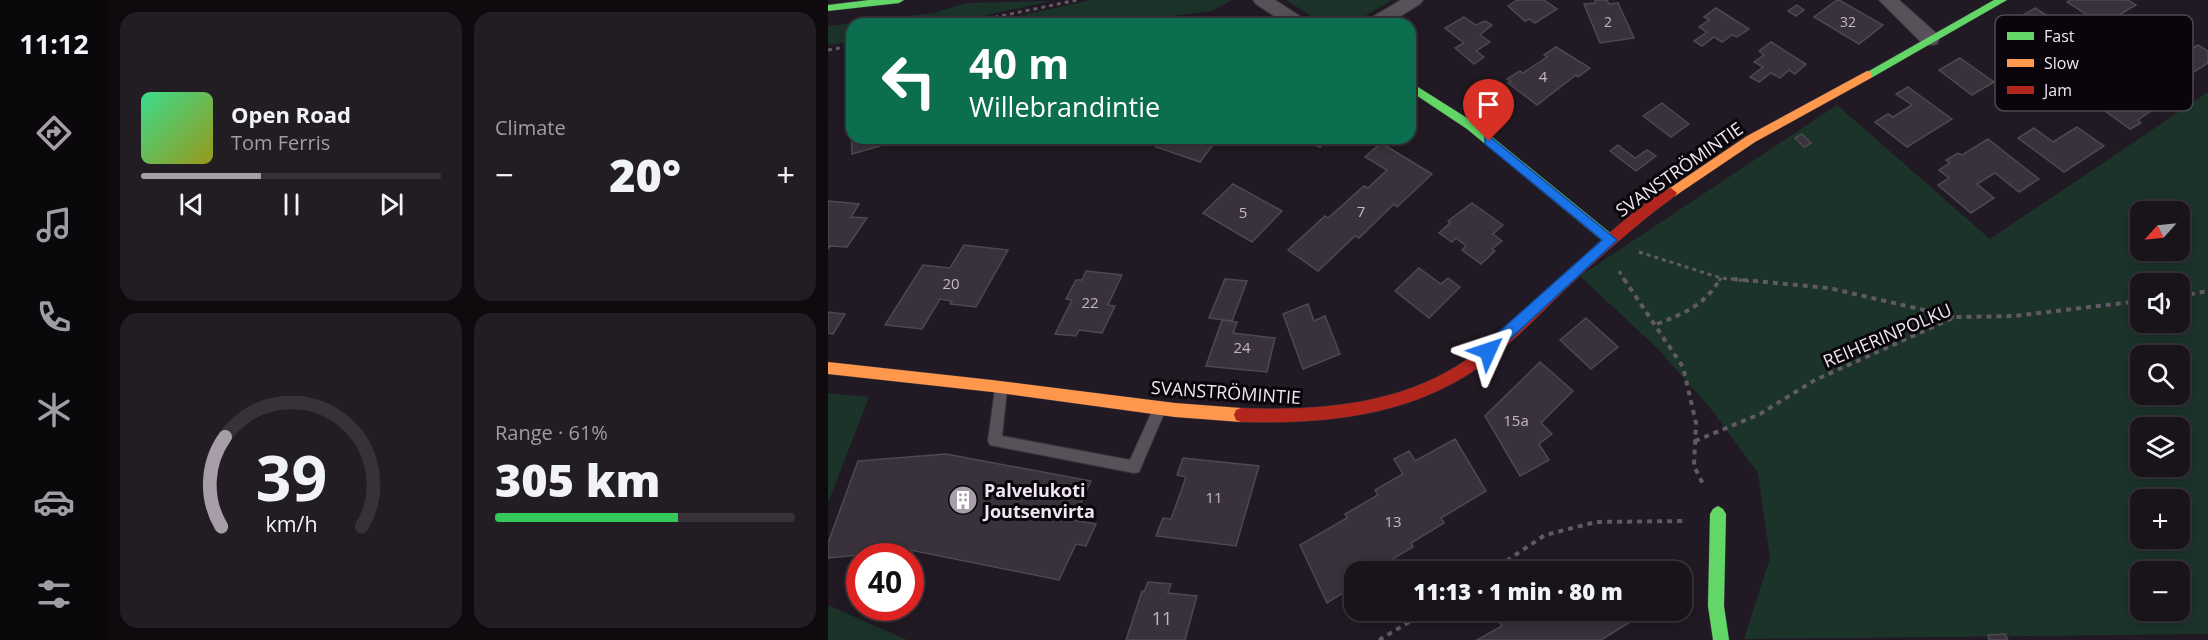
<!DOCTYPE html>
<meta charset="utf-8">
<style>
body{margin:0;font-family:"Open Sans",sans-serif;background:#221c23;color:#f1f3f6;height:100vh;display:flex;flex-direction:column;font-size:22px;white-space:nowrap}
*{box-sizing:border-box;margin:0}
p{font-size:20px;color:#9f9ea2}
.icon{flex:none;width:33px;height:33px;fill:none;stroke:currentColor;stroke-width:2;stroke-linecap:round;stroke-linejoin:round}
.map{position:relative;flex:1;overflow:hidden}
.side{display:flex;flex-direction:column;gap:12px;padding:12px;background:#0e0a0e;width:720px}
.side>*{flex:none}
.guide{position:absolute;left:18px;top:18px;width:570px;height:126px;border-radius:18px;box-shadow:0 3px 15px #0003,0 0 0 2px #373239;background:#0b6e4f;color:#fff;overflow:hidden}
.needle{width:39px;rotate:243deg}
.buttons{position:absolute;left:1302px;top:201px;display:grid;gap:12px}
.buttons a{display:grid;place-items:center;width:60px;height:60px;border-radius:12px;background:#19131a;box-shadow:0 3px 15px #0003,0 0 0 2px #373239;font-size:30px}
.speed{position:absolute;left:18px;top:543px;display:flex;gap:12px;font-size:30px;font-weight:700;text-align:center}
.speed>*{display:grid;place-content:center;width:78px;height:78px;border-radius:50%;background:#19131a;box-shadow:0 3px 15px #0003,0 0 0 2px #373239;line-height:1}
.speed .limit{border:9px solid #d22;background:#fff;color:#111}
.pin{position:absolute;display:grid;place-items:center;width:51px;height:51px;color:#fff;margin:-62px -26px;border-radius:50% 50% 50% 0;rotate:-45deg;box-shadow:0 0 6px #0007}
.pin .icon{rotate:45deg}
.me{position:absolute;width:66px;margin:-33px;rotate:48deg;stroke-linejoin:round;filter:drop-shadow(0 0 4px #0008)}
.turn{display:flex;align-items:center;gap:21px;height:126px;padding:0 24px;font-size:27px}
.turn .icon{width:78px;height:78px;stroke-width:2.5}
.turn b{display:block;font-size:42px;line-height:51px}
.big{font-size:45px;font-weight:800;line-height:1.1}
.side .tile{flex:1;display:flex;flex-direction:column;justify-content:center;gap:9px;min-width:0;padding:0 21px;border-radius:18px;background:#221c23}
.side .dial{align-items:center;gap:0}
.dial svg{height:156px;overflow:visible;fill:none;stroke:#373239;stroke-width:7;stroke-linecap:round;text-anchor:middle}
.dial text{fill:#f1f3f6;stroke:none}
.song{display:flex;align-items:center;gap:18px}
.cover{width:72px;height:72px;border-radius:9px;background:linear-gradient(135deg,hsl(150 70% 55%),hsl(60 70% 35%))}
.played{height:6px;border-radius:3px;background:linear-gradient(90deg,#a89eaa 40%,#373239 40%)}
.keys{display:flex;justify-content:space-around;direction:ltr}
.heat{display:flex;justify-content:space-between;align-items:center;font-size:33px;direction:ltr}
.charge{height:9px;border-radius:4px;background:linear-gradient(90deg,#34c759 61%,#373239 0)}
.side .tiles{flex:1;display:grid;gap:12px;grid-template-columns:repeat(2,1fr)}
.trip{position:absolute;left:516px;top:561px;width:348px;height:60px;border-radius:18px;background:#19131a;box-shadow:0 3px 15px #0003,0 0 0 2px #373239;font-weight:800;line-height:60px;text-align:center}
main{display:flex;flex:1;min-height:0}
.tab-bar{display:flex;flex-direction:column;width:108px;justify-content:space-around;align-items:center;background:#0a080a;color:#9f9ea2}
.tab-bar .icon{width:42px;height:42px}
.tab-bar .active{color:#a89eaa}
.tab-bar b{font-size:27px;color:#f1f3f6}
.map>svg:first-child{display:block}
</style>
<main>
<nav class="tab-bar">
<b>11:12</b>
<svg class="icon active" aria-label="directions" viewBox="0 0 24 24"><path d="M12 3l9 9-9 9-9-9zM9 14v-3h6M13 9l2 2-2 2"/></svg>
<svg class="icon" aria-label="music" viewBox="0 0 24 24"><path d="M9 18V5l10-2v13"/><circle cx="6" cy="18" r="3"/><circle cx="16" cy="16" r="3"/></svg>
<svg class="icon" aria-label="phone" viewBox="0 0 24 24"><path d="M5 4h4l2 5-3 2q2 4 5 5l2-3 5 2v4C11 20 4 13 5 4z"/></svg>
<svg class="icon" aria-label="climate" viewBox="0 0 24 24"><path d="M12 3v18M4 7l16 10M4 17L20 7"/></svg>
<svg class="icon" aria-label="car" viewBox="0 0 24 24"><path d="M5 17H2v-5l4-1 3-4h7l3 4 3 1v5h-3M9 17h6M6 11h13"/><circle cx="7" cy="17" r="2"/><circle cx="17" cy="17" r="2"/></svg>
<svg class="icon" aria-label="filters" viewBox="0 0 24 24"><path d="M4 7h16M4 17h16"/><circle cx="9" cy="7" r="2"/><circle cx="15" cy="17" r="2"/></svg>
</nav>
<section class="side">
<div class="tiles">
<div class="tile">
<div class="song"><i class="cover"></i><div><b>Open Road</b><p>Tom Ferris</p></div></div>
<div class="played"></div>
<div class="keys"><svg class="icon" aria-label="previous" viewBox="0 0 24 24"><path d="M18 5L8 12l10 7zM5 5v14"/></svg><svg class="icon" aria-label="pause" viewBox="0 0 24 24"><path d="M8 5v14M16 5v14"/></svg><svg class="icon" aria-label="next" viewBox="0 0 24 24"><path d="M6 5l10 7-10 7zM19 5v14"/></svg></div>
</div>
<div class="tile"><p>Climate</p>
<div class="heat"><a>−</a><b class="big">20°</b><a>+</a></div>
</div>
<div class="tile dial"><svg viewBox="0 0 100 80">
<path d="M14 69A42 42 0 1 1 86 69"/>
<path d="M14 69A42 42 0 0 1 16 23" stroke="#a89eaa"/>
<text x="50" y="56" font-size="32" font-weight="700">39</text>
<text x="50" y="72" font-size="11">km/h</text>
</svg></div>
<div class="tile"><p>Range · 61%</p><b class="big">305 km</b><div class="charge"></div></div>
</div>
</section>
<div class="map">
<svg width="1380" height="640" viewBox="0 0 1380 640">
<rect width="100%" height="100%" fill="#211923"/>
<path fill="#1c332a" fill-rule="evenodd" d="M264,0H404L384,11L283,24H153Z
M458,0H564L524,24H495Z
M223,1L118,24H24V42L0,45V26L105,13L138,3Z
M1380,92V634L916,639L942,558L930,473L883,409L830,349L752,276L1009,105L1162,239ZM1312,212H1352V250H1312ZM1312,284H1352V322H1312ZM1312,356H1352V394H1312ZM1312,428H1352V466H1312ZM1312,500H1352V538H1312ZM1312,572H1352V610H1312Z
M0,393L41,397L0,503Z
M0,605L79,640H0Z"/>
<path fill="#39313b" stroke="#4f4850" stroke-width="1.5" d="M689,0H716L729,9L707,23L701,19L697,21L680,6Z
M767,0H779L781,4L790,3L806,38L772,43L756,4L767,3Z
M1009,0H1011L1055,25L1031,44L986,17Z
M1242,0H1300L1308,5L1277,23H1272L1239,2Z
M969,5L976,10L968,16L960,11Z
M888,8L921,29L909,37L904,35L894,42L886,37L874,46L866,41L879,32L871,27L881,20L876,17Z
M1207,8L1234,25L1208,40L1182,23Z
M636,17L648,25L657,21L664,25L652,35L662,42L648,51L656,57L646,64L627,48L636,43L617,28Z
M1320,20L1340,32L1337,34L1362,50L1370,45L1380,51V63L1364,73L1318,43L1321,42L1303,30Z
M943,42L978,64L967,74L961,70L952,78L943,73L931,82L922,77L935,67L926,62L936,55L931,51Z
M728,47L762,68L750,77L748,75L709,105L680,83L683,82L679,79L692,71L695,73L719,57L716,55Z
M1132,58L1166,82L1144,95L1111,70Z
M1316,72L1333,89L1328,92L1337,101L1310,120L1313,123L1302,129L1273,108L1282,103L1274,97Z
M1080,87L1124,119L1079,147L1047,122L1060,114L1065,117L1084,105L1068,94Z
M834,103L861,124L843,137L815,116Z
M24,126V138H61L51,141L52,146L24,154L23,127Z
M1249,127L1276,146L1236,172L1190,138L1206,128L1225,142Z
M974,134L983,143L976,147L967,138Z
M336,138H390L372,162L328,147Z
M471,138H500L492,147Z
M1160,139L1211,179L1191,192L1167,173L1149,184L1166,198L1143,213L1110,185L1121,178L1111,170L1122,163L1118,160L1130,153L1134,155Z
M553,143L604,174L569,207L566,204L531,238L527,236L490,271L460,250L497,216L500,218L536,186L540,188L559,170L537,157Z
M790,145L807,158L819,150L828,156L808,171L782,151Z
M405,184L454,211L424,242L375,213Z
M0,201L31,204L23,217L39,218L19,247L2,246L0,249Z
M644,203L675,225L665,234L674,241L664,249L667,251L653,264L634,250L638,246L628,238L624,242L611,233L622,223L620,221Z
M136,245L180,250L148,307L122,304L124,301L112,299L94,329L57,325L95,265L122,268Z
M591,268L613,284L620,278L632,287L601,318L567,291Z
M258,271L294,275L280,305L287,306L274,333L251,330L248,336L227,334L244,300L238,299L248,280H254Z
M397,279L419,281L404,321L381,318Z
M480,304L486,321L497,316L512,354L475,369L455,314Z
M0,312L17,314L5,334L0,333Z
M758,318L790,347L763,369L732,340Z
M394,320L409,322L405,333L447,338L439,372L378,366Z
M712,362L745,391L713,423L724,434L711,444L721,460L692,476L657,416Z
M627,439L658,491L613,518L616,523L583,543L585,547L549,568L550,572H526V586L499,603L472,545L519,518L517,514L550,495L547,490L575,474L566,459L581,451L587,461Z
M118,454L263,481L245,520L268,524L258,546L248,544L231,580L82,550L0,558V543L30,461Z
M355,458L431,466L408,546L328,536L335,518L343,519L358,477L349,475Z
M769,561L775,572H751Z
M320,582L343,584L340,593L369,596L357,640H298L314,591L316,592Z
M692,610H798L804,621L773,640H649L674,626L672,623Z
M1177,634L1180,640H1161L1160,635Z"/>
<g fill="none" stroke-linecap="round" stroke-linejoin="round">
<g stroke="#3c363e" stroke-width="2">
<path id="lane" d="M173,383L177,385L179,389L174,436L302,460L326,407L331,405L336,407L337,411L311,472L306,473L162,445L160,441L167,389L169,385Z"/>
</g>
<g stroke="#3c363e" stroke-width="2">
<path id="street" d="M425,0H447L478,20L480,24H458L428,4Z
M573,0H595L592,4L560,24H537L539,20Z
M1051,0H1071L1109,34L1111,39L1109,44L1102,45L1095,44Z"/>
</g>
<g stroke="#3c363e" stroke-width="1">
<path id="fast" d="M41,0H76L71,3L0,11V5Z
M1166,0H1179L1043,78H1035L1034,75Z
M582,82L647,123L786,236L788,240L786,244H778L639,129L582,91Z
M890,506L895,509L898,514L896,606L901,640H885L880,606L882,514L885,509Z"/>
</g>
<g stroke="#3c363e" stroke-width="1">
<path id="slow" d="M1039,71L1043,72V78L927,142L847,196H839L837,193L839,190L919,136Z
M0,362L164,380L347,403L413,408L418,410L420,415L418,420L413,422L347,417L164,392L0,374Z"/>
</g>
<g stroke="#3c363e" stroke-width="1">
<path id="jam" d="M843,188L849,193L847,196C810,223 776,253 743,284C707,318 673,357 629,381C564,418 487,424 413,422L408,420L406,415L408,410L413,408C491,411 575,405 641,358C683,328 718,290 757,255C775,239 822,195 843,188Z"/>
</g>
<path stroke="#615a62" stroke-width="3" stroke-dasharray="4 4" stroke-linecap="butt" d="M135,24L249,0
M0,50L24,46
M811,252L893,278L921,281
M791,271L797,281
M891,281L893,278"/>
<path stroke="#615a62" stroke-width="4" stroke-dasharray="5 5" stroke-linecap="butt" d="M796,279L855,367L868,423L866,466L876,486
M905,279L1001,288L1126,317
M1352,296L1380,291
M829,324C857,313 877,305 892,279
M867,441L932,414L987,380L1127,317L1186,316L1312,301
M662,572L717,535L768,522L856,521
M551,640L601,610"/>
<use href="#lane" fill="#58515a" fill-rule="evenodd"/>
<use href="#street" fill="#58515a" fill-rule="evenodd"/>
<use href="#fast" fill="#63d668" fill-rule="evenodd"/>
<use href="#slow" fill="#ff974d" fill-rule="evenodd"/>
<use href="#jam" fill="#b3261e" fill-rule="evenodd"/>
</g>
<path fill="#1a73e8" stroke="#114b97" stroke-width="1.5" d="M661,136L789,240L665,355L660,357L655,355L653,351L655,346L774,240L657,144V137Z"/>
<defs>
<g id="building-disc" transform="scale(1.5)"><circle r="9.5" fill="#a89eaa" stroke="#0a050b"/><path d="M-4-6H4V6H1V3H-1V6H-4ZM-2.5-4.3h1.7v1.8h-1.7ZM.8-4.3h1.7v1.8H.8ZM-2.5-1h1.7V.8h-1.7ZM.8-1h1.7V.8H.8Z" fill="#fff"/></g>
</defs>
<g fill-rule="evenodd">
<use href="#building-disc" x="135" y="500"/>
</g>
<g text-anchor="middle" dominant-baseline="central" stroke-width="6" stroke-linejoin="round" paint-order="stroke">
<g font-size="14" fill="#c2b8c4">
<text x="780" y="21">2</text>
<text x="1020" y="21">32</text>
</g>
<g font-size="15" fill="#c2b8c4">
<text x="715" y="76">4</text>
<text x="533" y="211">7</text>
<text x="415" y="212">5</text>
<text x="123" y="283">20</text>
<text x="262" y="302">22</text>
<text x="414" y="347">24</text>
<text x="688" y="420">15a</text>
<text x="386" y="497">11</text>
<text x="565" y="521">13</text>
</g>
<g font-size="18" fill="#f0e5f2" stroke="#0a050b">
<text transform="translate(851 169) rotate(-35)">SVANSTRÖMINTIE</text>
<text transform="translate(1059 335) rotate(-23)">REIHERINPOLKU</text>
<text transform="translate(398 392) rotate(4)">SVANSTRÖMINTIE</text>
</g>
<g font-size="18" font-weight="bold" fill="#f0e5f2" stroke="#0a050b" text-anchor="start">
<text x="156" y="490">Palvelukoti<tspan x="156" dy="21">Joutsenvirta</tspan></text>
</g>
<g font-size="18" fill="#c2b8c4">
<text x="334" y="618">11</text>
</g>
</g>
<rect x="1167" y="15" width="198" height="96" rx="9" fill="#0a050b" stroke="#4f4850" stroke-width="1.5"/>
<rect x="1179" y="32" width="27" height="8" fill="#63d668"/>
<rect x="1179" y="59" width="27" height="8" fill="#ff974d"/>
<rect x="1179" y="86" width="27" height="8" fill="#b3261e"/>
<g font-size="16" fill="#f0e5f2">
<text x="1216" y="42">Fast</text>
<text x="1216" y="69">Slow</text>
<text x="1216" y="96">Jam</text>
</g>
</svg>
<div class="buttons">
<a><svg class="needle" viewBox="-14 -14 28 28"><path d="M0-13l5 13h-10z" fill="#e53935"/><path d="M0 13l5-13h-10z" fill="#9f9ea2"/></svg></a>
<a><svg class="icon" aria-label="sound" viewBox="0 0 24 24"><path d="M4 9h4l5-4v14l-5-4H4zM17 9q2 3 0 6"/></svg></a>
<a><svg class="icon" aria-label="search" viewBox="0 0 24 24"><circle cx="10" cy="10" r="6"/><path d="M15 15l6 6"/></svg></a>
<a><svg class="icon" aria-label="layers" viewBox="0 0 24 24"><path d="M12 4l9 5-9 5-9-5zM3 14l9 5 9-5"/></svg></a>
<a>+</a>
<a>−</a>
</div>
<div class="speed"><div class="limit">40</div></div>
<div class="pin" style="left:661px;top:141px;background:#d93025"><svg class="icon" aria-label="arrive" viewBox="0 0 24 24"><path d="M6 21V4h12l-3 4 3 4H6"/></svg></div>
<svg class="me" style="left:660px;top:351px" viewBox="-20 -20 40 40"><path d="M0-17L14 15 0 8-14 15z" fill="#1a73e8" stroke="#fff" stroke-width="4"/></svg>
<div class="trip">11:13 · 1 min · 80 m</div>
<div class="guide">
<div class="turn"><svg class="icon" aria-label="left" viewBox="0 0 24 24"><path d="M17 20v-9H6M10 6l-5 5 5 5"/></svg><div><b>40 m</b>Willebrandintie</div></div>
</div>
</div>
</main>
